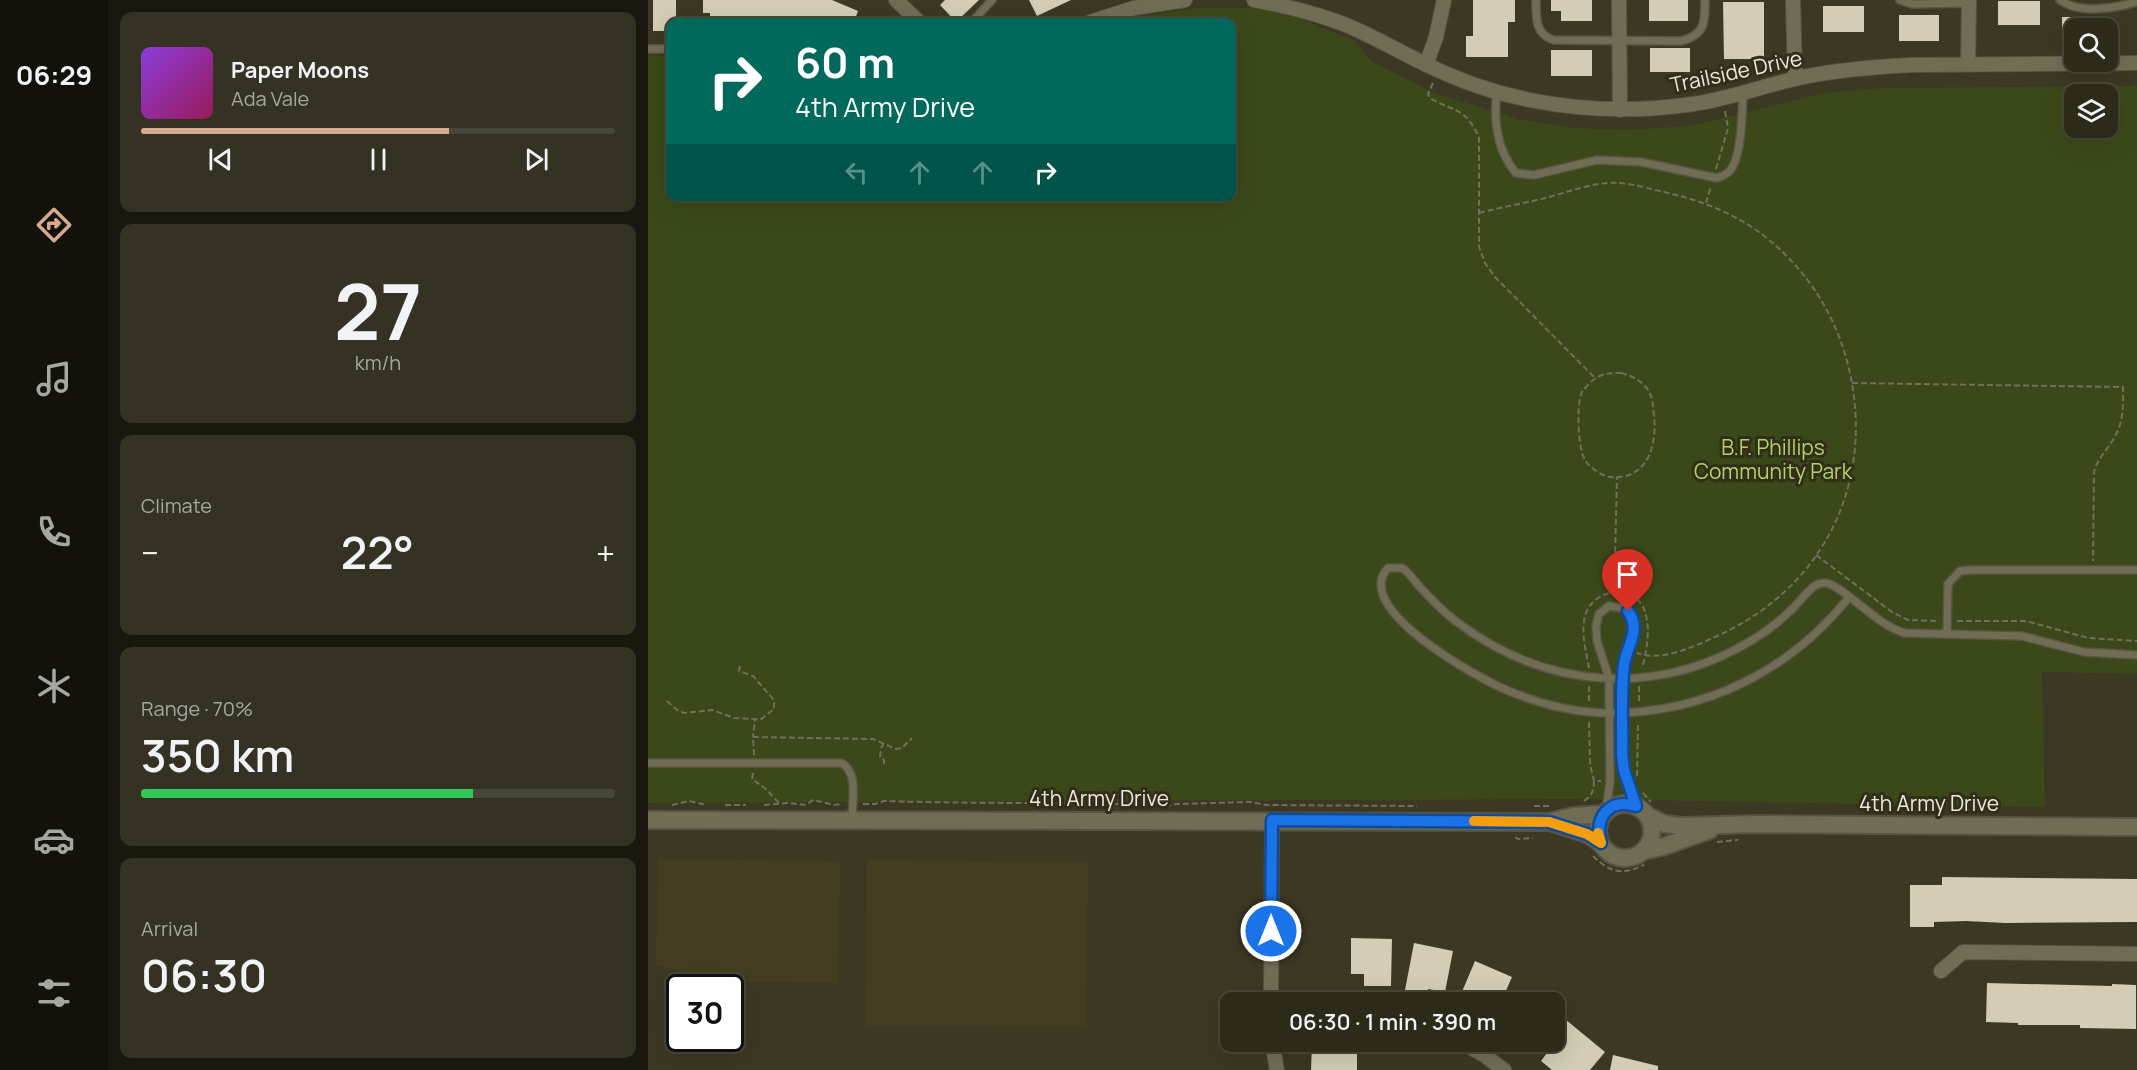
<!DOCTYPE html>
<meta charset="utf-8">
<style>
body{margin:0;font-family:Manrope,sans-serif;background:#353223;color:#f1f3f6;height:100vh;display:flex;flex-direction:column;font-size:22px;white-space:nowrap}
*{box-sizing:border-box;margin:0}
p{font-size:20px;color:#a7a7a2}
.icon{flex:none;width:33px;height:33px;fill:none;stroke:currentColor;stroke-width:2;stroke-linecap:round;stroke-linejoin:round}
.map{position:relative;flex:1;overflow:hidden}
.side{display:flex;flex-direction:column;gap:12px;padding:12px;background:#19170e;width:540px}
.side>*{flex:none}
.banner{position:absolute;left:18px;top:18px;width:570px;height:183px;border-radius:12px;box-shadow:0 6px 24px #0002,0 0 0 2px #484639;background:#00695c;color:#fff;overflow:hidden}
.tools{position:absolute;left:1416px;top:18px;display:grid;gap:12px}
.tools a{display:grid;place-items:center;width:54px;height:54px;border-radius:12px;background:#2d2a1a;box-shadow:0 6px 24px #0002,0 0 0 2px #484639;font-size:30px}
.speed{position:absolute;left:18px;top:974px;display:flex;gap:12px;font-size:30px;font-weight:700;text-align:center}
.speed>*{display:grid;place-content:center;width:78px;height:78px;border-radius:50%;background:#2d2a1a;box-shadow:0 6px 24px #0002,0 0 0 2px #484639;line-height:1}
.speed .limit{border:3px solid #111;border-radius:9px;background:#fff;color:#111}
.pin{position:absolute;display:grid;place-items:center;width:51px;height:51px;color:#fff;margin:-62px -26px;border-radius:50% 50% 50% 0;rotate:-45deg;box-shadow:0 0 6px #0007}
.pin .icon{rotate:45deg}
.me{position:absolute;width:66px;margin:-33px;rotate:0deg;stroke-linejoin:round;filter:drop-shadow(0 0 4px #0008)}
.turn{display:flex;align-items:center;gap:21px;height:126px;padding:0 30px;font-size:27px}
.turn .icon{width:78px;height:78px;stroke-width:2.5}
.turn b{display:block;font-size:42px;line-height:51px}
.lanes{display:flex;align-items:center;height:57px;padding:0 30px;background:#0003;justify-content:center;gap:30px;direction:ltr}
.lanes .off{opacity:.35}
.big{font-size:45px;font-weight:600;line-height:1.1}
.side .card{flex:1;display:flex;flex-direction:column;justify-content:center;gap:9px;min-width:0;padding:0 21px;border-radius:12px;background:#353223}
.side .dial{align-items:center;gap:0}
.dial b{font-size:78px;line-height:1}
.song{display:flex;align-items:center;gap:18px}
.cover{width:72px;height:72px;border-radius:9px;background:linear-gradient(135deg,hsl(270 70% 55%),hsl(330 70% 35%))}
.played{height:6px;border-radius:3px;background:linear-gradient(90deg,#d6ab8b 65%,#484639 65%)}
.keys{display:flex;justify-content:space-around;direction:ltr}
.heat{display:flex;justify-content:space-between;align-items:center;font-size:33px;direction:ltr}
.charge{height:9px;border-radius:4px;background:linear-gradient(90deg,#34c759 70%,#484639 0)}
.trip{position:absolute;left:572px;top:992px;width:345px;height:60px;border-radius:12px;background:#2d2a1a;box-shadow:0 6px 24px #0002,0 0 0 2px #484639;font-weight:600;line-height:60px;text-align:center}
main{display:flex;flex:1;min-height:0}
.tabs{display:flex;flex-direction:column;width:108px;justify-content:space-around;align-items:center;background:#12110a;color:#a7a7a2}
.tabs .icon{width:42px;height:42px}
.tabs .active{color:#d6ab8b}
.tabs b{font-size:27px;color:#f1f3f6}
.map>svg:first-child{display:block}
</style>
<main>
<nav class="tabs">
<b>06:29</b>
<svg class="icon active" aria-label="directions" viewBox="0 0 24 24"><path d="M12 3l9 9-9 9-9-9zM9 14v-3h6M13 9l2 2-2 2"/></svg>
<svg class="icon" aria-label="music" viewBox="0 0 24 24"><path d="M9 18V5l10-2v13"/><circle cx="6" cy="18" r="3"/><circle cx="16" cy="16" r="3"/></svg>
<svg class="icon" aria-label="phone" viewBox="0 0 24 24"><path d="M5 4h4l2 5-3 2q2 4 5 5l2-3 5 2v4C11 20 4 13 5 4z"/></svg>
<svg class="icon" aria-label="climate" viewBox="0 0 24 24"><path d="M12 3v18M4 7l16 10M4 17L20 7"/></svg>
<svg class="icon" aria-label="car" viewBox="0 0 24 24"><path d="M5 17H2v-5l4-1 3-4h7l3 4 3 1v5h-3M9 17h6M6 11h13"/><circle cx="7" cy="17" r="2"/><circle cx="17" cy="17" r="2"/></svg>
<svg class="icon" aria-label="filters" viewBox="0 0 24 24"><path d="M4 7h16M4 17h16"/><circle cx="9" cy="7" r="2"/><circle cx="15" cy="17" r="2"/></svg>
</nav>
<section class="side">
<div class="card">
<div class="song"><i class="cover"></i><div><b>Paper Moons</b><p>Ada Vale</p></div></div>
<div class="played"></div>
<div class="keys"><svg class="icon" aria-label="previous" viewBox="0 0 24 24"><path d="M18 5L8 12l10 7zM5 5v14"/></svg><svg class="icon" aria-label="pause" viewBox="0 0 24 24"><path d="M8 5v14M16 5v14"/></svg><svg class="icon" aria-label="next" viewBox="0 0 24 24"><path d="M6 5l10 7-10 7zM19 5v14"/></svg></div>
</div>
<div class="card dial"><b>27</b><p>km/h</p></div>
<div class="card"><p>Climate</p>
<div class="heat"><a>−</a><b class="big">22°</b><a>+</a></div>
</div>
<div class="card"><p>Range · 70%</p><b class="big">350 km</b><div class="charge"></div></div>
<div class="card"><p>Arrival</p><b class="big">06:30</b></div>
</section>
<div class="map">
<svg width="1489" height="1070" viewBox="0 0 1489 1070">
<rect width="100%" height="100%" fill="#3c3823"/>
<path fill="#433e21" d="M10,859L192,861L190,983L71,982L8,965Z
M219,860L440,862L438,1027L217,1025Z"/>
<path fill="#3b491a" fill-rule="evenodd" d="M549,8H612L655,20L707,41L724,62L784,92L870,119L927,128L979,130L1042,126L1176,93L1235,88L1489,86V674L1394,672L1397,807L934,799L0,803V55L22,56V196H584V22H475L489,17ZM1426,94H1460V128H1426Z"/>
<path fill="#d2cdb4" d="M5,0H28V22L19,25V31H5Z
M55,0H184L210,11L206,22H62V13H55Z
M297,0H331L308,22L292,5Z
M381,0H423L389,16Z
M825,0H867V22H860V57H818V36H825Z
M903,0H944V21H913V11H903Z
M1001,0H1040V21H1001Z
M1350,1H1392V25H1350Z
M1075,2H1116V59H1076Z
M1175,6H1216V32H1175Z
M1251,15H1291V41H1251Z
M1414,17H1454V28H1426V40H1414Z
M1002,48H1042V72H1002Z
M903,50H944V76H903Z
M1294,877L1489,879V922L1357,923L1318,921L1286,922V927H1262V885H1294Z
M703,938L744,939L743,986H716V974H703Z
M766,943L805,951L797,992L780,989L779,995L757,990Z
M827,961L864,977L853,1002H820L822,998L813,994Z
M1339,983L1464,986V984L1488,985V1029L1432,1028V1025H1370V1023L1338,1022Z
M906,1010L957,1052L942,1070H904L893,1061L902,1049L890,1041H906Z
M664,1043L709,1044V1070H663Z
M965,1055L1010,1066V1070H962Z"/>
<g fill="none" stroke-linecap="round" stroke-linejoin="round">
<g stroke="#575441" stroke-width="10">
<path id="service" d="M888,0C888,17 887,35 906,40L1033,41C1057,35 1057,23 1057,0
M1252,0L1264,4L1321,3
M1412,0C1432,15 1466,8 1489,2
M324,22L344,0
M0,49H22
M849,92C845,120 849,151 868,173L886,175L949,160L993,162L1069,178C1075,176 1081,173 1084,168C1094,151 1094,112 1095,93
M1201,597C1142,671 1057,713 963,713C929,713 892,704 861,691C831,679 702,608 740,568H754C762,573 766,581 772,587C784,600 795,612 809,622C899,690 1010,698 1106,639C1119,631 1132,621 1142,611C1150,604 1156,595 1164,588C1167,585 1172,583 1177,583C1193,583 1230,627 1257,633L1374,636L1436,652L1489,655
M1299,634L1300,584L1312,571L1324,570H1489
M0,763H193C211,771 204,803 204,821
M958,811L962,782L961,678L949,641L948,626L951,614L961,606L975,608L982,615L985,623L984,638L976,665L974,755L976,769L988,806"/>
</g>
<g stroke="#575441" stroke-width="16">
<path id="minor" d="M248,0L271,22
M606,0C638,6 668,13 698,25C725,36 750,51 775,63C809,80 846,93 882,100C936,111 991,112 1045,104C1080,99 1112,87 1146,79C1184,70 1224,67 1263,65L1489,63
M971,0L972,110
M1145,0L1147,79
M442,22L486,8L537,0
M1320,64L1321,0
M778,65L788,37L796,0
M1293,971L1315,952L1489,954
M623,1002L624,820
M624,1041L629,1070
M811,1041L836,1055L856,1070"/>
</g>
<g stroke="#575441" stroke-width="20">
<path id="tertiary" d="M950 831a27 27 0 1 1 54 0a27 27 0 1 1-54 0Z
M1000,816L1017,824L1034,826L1111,824L1489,827
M0,820L901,822L926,816L956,814
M902,822L939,834L953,843
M995,851L1014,847L1062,830"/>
</g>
<path stroke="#716e5b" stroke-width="2" stroke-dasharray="6 3" stroke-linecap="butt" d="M785,83L780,94L782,98C807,113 816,106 831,137V247L837,263L847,277L947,378
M1068,169L1080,128L1077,111
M1058,203L1063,186
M831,213C854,207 878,203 901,197C924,191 948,181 972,183C987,184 1002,189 1016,192C1052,200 1086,213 1115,235C1157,268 1185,310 1199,361C1230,478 1178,588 1067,637C1045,647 1013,662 989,653
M973,373C984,376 993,380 1000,390C1005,398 1005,406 1006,416C1009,445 1000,480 963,477C953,476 942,468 937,460C930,449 928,404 934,392C937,388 942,382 947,379C954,373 964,373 973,373Z
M1204,383L1475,387C1475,402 1476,416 1470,430C1464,446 1450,456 1446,472L1445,561
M1168,555L1244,612L1260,620L1289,621
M966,597L969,477
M1309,621H1378L1440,638L1489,641
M92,666L91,671L105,676L126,700V709L112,720L107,719
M941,668C938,652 932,629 938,613C946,591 980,583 994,605C1004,622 999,651 994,668
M941,686V704
M19,701L29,710L36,713L64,710L86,718L107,719L105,737
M991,701V686
M941,722L942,764L946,781
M236,743L233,748L232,757L236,760V767
M106,755L105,737L225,739L248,749L254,748L264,738
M105,773L104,779L118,789L131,803
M989,776L990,722
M995,793L1003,802
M936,801C944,796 946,790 946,781H953
M215,804H227L236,801C328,804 420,802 511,805
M24,805L41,801L59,805
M77,805H98
M116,805L140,803L158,805L165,800L186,805L194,804
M517,806L528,804L602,802L619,805L769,806
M886,806H904
M867,837L870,839L885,838
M1069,842L1090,840
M945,856C962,872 973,876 996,865"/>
<use href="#service" stroke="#716d55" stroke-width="7"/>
<use href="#minor" stroke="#716d55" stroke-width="14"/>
<use href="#tertiary" stroke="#716d55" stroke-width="16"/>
</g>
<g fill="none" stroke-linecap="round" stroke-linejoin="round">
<g stroke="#114b97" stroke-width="15">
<path id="route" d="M623,931L624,820L901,822L939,834L953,843C946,817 961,798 988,806L976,770L974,755C975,725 972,695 976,665C978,647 994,630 980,611"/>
</g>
<use href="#route" stroke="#1a73e8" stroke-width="10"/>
<path stroke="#f59e0b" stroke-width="10" d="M826,821L901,822L939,834L953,843L950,833"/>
</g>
<g text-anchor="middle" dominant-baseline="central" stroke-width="6" stroke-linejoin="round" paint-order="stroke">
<g font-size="21" fill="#ebe9dc" stroke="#322e19">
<text transform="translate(1088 71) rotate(-12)">Trailside Drive</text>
<text x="451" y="798">4th Army Drive</text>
<text x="1281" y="803">4th Army Drive</text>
</g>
<g font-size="21" fill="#b0d465" stroke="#322e19">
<text x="1125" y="447">B.F. Phillips<tspan x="1125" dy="24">Community Park</tspan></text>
</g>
</g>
</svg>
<div class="tools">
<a><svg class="icon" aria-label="search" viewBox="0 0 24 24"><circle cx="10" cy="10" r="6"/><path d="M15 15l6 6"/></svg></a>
<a><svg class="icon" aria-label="layers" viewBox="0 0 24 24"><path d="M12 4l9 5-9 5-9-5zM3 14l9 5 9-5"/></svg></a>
</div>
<div class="speed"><div class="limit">30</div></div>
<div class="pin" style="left:980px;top:611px;background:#d93025"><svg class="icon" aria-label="arrive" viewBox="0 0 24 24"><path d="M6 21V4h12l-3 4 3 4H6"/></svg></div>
<svg class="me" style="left:623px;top:931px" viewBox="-20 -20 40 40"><circle r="17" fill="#1a73e8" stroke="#fff" stroke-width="3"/><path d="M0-11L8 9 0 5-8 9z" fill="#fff"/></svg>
<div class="trip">06:30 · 1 min · 390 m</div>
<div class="banner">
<div class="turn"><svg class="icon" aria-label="right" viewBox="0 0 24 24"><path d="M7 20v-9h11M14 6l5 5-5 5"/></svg><div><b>60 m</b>4th Army Drive</div></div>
<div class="lanes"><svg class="icon off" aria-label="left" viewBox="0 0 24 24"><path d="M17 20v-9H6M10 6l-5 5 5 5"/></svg><svg class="icon off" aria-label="ahead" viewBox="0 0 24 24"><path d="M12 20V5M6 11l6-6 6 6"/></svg><svg class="icon off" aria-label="ahead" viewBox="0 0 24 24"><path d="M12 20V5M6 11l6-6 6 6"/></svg><svg class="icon" aria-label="right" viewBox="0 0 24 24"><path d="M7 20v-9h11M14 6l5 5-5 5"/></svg></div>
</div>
</div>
</main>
